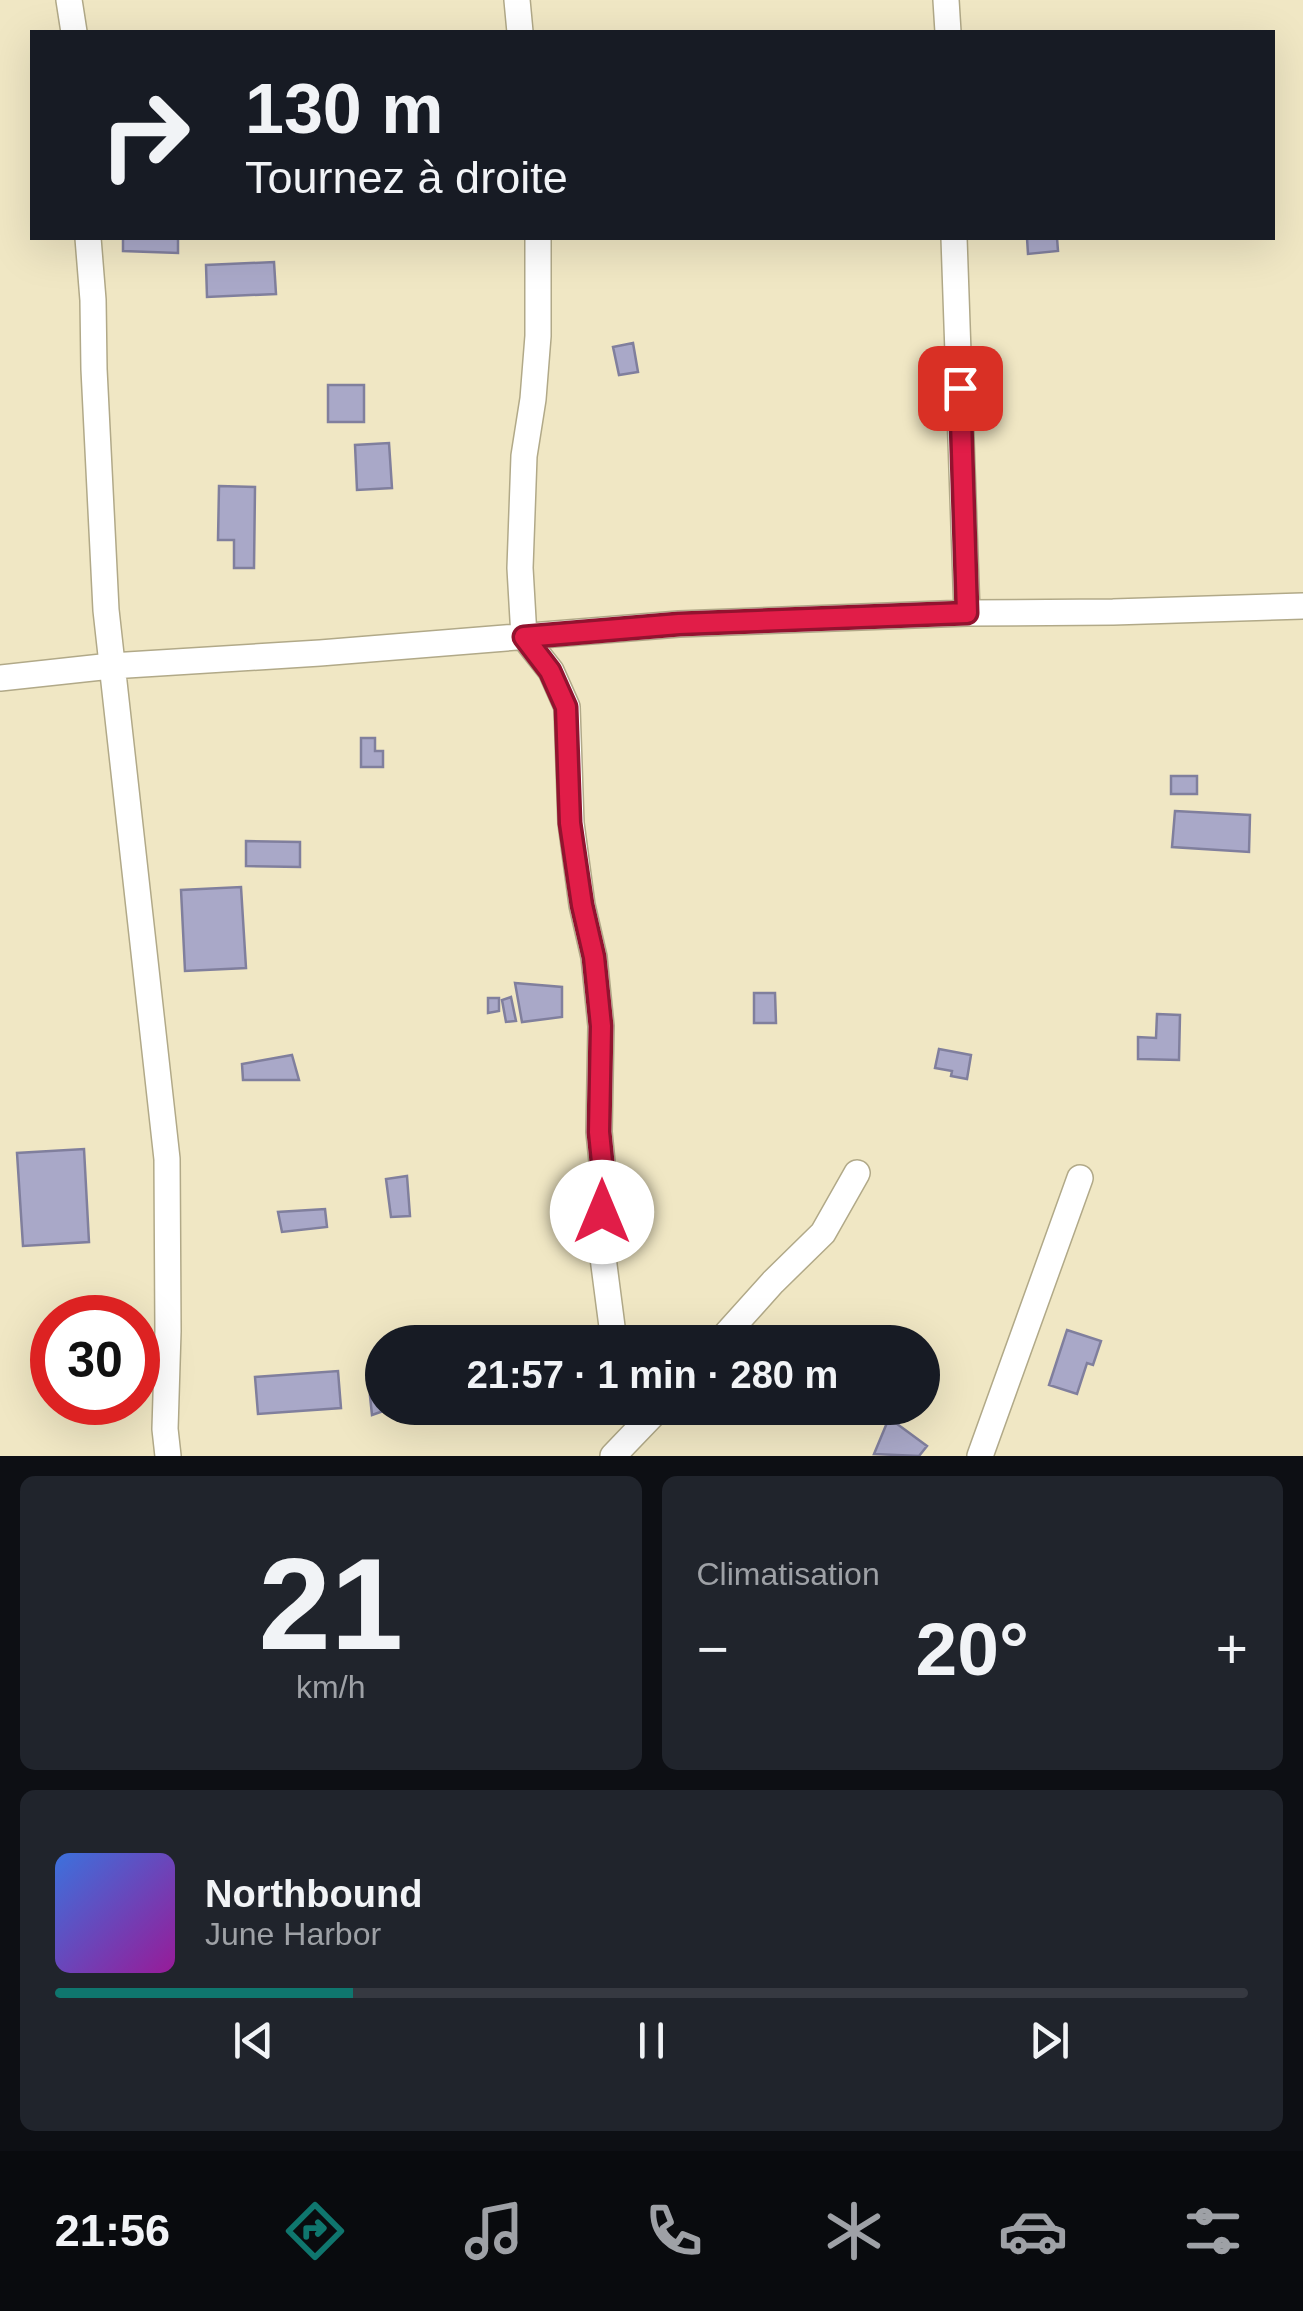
<!DOCTYPE html>
<html lang="fr">
<meta charset="utf-8">
<style>
body{margin:0;font-family:Arial,sans-serif;background:#20242c;color:#f1f3f6;height:100vh;display:flex;flex-direction:column;font-size:38px;white-space:nowrap}
*{box-sizing:border-box;margin:0}
p{font-size:32px;color:#9ea1a6}
.icon{flex:none;width:55px;height:55px;fill:none;stroke:currentColor;stroke-width:2;stroke-linecap:round;stroke-linejoin:round}
.map{position:relative;height:1456px;overflow:hidden}
.panel{display:flex;flex-direction:column;gap:20px;padding:20px;background:#0d0f14;flex:1}
.panel>*{flex:none}
.hud{position:absolute;left:30px;top:30px;width:1245px;height:210px;border-radius:0px;box-shadow:0 10px 40px #0002;background:#171b24;color:#f1f3f6;overflow:hidden}
.speed{position:absolute;left:30px;top:1295px;display:flex;gap:20px;font-size:50px;font-weight:700;text-align:center}
.speed>*{display:grid;place-content:center;width:130px;height:130px;border-radius:50%;background:#171b24;box-shadow:0 10px 40px #0002;line-height:1}
.speed .limit{border:15px solid #d22;background:#fff;color:#111}
.pin{position:absolute;display:grid;place-items:center;width:85px;height:85px;color:#fff;margin:-42px;border-radius:20px;box-shadow:0 5px 15px #0006}
.me{position:absolute;width:110px;margin:-55px;rotate:0deg;stroke-linejoin:round;filter:drop-shadow(0 0 8px #0008)}
.turn{display:flex;align-items:center;gap:35px;height:210px;padding:0 50px;font-size:45px}
.turn .icon{width:130px;height:130px;stroke-width:2.5}
.turn b{display:block;font-size:70px;line-height:85px}
.big{font-size:75px;font-weight:600;line-height:1.1}
.panel .card{flex:1;display:flex;flex-direction:column;justify-content:center;gap:15px;min-width:0;padding:0 35px;border-radius:15px;background:#20242c}
.panel .dial{align-items:center;gap:0}
.dial b{font-size:130px;line-height:1}
.song{display:flex;align-items:center;gap:30px}
.cover{width:120px;height:120px;border-radius:15px;background:linear-gradient(135deg,hsl(220 70% 55%),hsl(300 70% 35%))}
.played{height:10px;border-radius:5px;background:linear-gradient(90deg,#0f766e 25%,#363941 25%)}
.keys{display:flex;justify-content:space-around;direction:ltr}
.heat{display:flex;justify-content:space-between;align-items:center;font-size:55px;direction:ltr}
.panel .tiles{flex:1;display:grid;gap:20px;grid-template-columns:1fr 1fr}
.card:last-child{grid-column:span 2}
.trip{position:absolute;left:365px;top:1325px;width:575px;height:100px;border-radius:50px;background:#171b24;box-shadow:0 10px 40px #0002;font-weight:600;line-height:100px;text-align:center}
.menu{display:flex;height:160px;justify-content:space-around;align-items:center;background:#090b0e;color:#9ea1a6}
.menu .icon{width:70px;height:70px}
.menu .current{color:#0f766e}
.menu b{font-size:45px;color:#f1f3f6}
.map>svg:first-child{display:block}
</style>
<div class="map">
<svg width="1303" height="1456" viewBox="0 0 1303 1456">
<rect width="100%" height="100%" fill="#f0e7c4"/>
<path fill="#a9a8c8" stroke="#807f9d" stroke-width="2.5" d="M123,238H178V253L123,251Z
M1027,238H1057L1058,251L1028,254Z
M274,262L276,294L207,297L206,265Z
M633,343L638,372L619,375L613,347Z
M328,385H364V422H328Z
M389,443L392,488L357,490L355,445Z
M219,486L255,487L254,568H234V540H218Z
M361,738H375V751H383V767H361Z
M1171,776H1197V794H1171Z
M1175,811L1250,815L1249,852L1172,847Z
M246,841L300,842V867L246,866Z
M241,887L246,968L185,971L181,890Z
M515,983L562,987V1017L522,1022Z
M754,993H775L776,1023H754Z
M511,997L516,1021L506,1022L502,1000Z
M488,998H499V1011L488,1013Z
M1157,1014L1180,1015L1179,1060L1138,1059V1037L1156,1038Z
M939,1049L971,1055L967,1079L951,1076L952,1071L935,1068Z
M292,1055L299,1080H243L242,1064Z
M84,1149L89,1242L23,1246L17,1153Z
M407,1176L410,1216L391,1217L386,1179Z
M325,1209L327,1227L282,1232L278,1212Z
M1067,1330L1101,1341L1093,1365L1087,1363L1077,1394L1049,1385Z
M338,1371L341,1408L258,1414L255,1377Z
M370,1396L382,1397V1408L389,1409L372,1415Z
M576,1408H595V1414L577,1417Z
M889,1418L927,1446L919,1456L874,1454Z"/>
<g fill="none" stroke-linecap="round" stroke-linejoin="round">
<g stroke="#b1a988" stroke-width="28">
<path id="street" d="M69,0L74,32
M517,0L520,32
M946,0L948,32
M88,238L93,300L94,369L106,610L167,1159L168,1331L165,1429L168,1456
M538,238V336L533,399L524,456L520,568L524,637L551,671L567,707L571,823L582,905L594,957L601,1026L599,1132L604,1182L601,1242L614,1342
M954,238L967,613
M0,678L111,666L320,653L679,624L967,613L1113,612L1303,606
M719,1342L773,1282L823,1233L857,1173
M613,1456L659,1408
M980,1456L1080,1178"/>
</g>
<use href="#street" stroke="#fff" stroke-width="25"/>
</g>
<g fill="none" stroke-linecap="round" stroke-linejoin="round">
<g stroke="#92132f" stroke-width="25">
<path id="route" d="M602,1212L604,1182L599,1132L601,1026L594,957L582,905L570,823L566,707L550,671L524,637L679,624L967,613L960,388"/>
</g>
<use href="#route" stroke="#e11d48" stroke-width="18"/>
</g>
</svg>
<div class="speed"><div class="limit">30</div></div>
<div class="pin" style="left:960px;top:388px;background:#d93025"><svg class="icon" aria-label="arrive" viewBox="0 0 24 24"><path d="M6 21V4h12l-3 4 3 4H6"/></svg></div>
<svg class="me" style="left:602px;top:1212px" viewBox="-20 -20 40 40"><circle r="19" fill="#fff"/><path d="M0-13L10 11 0 6-10 11z" fill="#e11d48"/></svg>
<div class="trip">21:57 · 1 min · 280 m</div>
<div class="hud">
<div class="turn"><svg class="icon" aria-label="right" viewBox="0 0 24 24"><path d="M7 20v-9h11M14 6l5 5-5 5"/></svg><div><b>130 m</b>Tournez à droite</div></div>
</div>
</div>
<section class="panel">
<div class="tiles">
<div class="card dial"><b>21</b><p>km/h</p></div>
<div class="card"><p>Climatisation</p>
<div class="heat"><a>−</a><b class="big">20°</b><a>+</a></div>
</div>
<div class="card">
<div class="song"><i class="cover"></i><div><b>Northbound</b><p>June Harbor</p></div></div>
<div class="played"></div>
<div class="keys"><svg class="icon" aria-label="previous" viewBox="0 0 24 24"><path d="M18 5L8 12l10 7zM5 5v14"/></svg><svg class="icon" aria-label="pause" viewBox="0 0 24 24"><path d="M8 5v14M16 5v14"/></svg><svg class="icon" aria-label="next" viewBox="0 0 24 24"><path d="M6 5l10 7-10 7zM19 5v14"/></svg></div>
</div>
</div>
</section>
<nav class="menu">
<b>21:56</b>
<svg class="icon current" aria-label="directions" viewBox="0 0 24 24"><path d="M12 3l9 9-9 9-9-9zM9 14v-3h6M13 9l2 2-2 2"/></svg>
<svg class="icon" aria-label="music" viewBox="0 0 24 24"><path d="M9 18V5l10-2v13"/><circle cx="6" cy="18" r="3"/><circle cx="16" cy="16" r="3"/></svg>
<svg class="icon" aria-label="phone" viewBox="0 0 24 24"><path d="M5 4h4l2 5-3 2q2 4 5 5l2-3 5 2v4C11 20 4 13 5 4z"/></svg>
<svg class="icon" aria-label="climate" viewBox="0 0 24 24"><path d="M12 3v18M4 7l16 10M4 17L20 7"/></svg>
<svg class="icon" aria-label="car" viewBox="0 0 24 24"><path d="M5 17H2v-5l4-1 3-4h7l3 4 3 1v5h-3M9 17h6M6 11h13"/><circle cx="7" cy="17" r="2"/><circle cx="17" cy="17" r="2"/></svg>
<svg class="icon" aria-label="filters" viewBox="0 0 24 24"><path d="M4 7h16M4 17h16"/><circle cx="9" cy="7" r="2"/><circle cx="15" cy="17" r="2"/></svg>
</nav>
